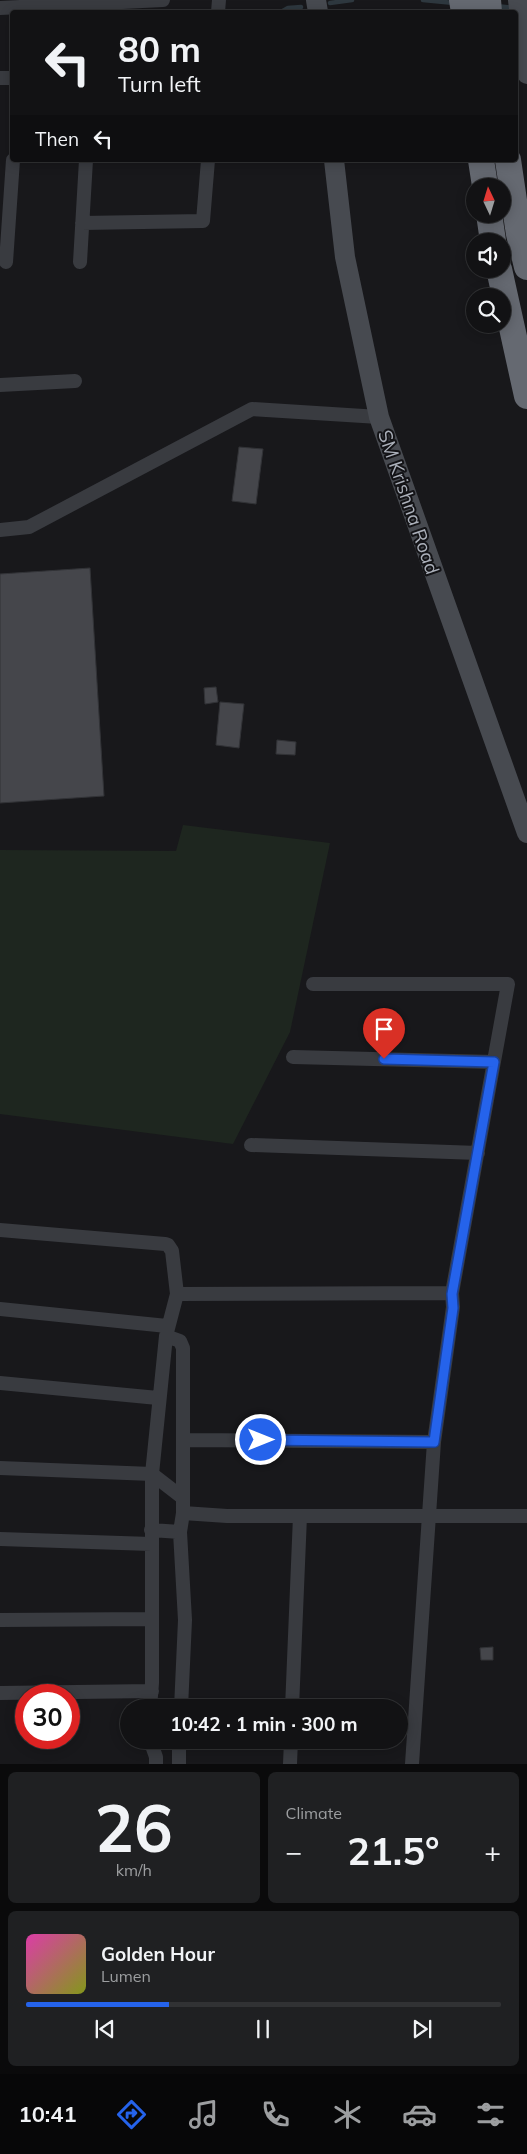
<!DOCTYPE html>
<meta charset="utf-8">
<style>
body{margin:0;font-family:Mulish,sans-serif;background:#1f2022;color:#f1f3f6;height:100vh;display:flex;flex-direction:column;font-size:19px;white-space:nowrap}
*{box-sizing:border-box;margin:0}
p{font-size:16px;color:#9c9ea0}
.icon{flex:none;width:28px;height:28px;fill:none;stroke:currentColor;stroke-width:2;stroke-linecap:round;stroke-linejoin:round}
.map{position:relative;height:1764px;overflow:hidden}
.sheet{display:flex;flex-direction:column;gap:8px;padding:8px;background:#0a0a0b;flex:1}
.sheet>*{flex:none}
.guide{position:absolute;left:10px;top:10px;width:508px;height:152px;border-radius:5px;box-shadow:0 2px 12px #0003,0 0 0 1px #313234;background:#121214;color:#f1f3f6;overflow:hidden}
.needle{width:32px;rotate:356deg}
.tools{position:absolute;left:466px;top:178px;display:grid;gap:10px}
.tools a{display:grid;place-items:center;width:45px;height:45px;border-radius:50%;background:#121214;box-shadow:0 2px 12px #0003,0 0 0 1px #313234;font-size:25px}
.speed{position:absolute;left:15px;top:1684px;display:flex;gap:10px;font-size:25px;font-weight:700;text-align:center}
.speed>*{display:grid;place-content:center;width:65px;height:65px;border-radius:50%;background:#121214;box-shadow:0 2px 12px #0003,0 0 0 1px #313234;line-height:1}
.speed .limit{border:8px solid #d22;background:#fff;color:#111}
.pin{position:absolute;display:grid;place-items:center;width:42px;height:42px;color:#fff;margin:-51px -21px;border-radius:50% 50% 50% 0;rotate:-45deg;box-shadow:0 0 5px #0007}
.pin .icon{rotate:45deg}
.me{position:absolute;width:55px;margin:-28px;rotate:90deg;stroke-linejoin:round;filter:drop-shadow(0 0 4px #0008)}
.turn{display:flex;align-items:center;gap:18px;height:105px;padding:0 25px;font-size:22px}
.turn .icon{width:65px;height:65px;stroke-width:2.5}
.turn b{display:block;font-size:35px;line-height:42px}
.then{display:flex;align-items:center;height:48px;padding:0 25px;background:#0003;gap:10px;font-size:19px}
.big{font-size:38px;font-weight:700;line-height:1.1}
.sheet .card{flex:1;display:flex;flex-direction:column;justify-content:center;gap:8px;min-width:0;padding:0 18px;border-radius:8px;background:#1f2022}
.sheet .dial{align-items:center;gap:0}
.dial b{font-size:65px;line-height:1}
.song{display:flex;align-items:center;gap:15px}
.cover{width:60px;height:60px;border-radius:8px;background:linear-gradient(135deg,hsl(320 70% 55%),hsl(70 70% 35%))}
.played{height:5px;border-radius:2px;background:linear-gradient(90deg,#2563eb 30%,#313234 30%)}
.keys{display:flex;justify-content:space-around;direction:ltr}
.heat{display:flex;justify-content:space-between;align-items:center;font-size:28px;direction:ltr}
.sheet .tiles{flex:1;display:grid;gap:8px;grid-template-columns:1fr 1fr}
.card:last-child{grid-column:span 2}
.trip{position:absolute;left:120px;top:1699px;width:288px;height:50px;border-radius:25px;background:#121214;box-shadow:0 2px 12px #0003,0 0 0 1px #313234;font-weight:700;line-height:50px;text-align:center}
.tab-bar{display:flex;height:80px;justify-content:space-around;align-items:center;background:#070708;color:#9c9ea0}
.tab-bar .icon{width:35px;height:35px}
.tab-bar .selected{color:#2563eb}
.tab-bar b{font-size:22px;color:#f1f3f6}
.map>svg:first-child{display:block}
</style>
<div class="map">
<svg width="527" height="1764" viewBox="0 0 527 1764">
<rect width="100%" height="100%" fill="#18181b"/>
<path fill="#1e261f" d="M183,825L330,843L290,1032L233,1144L0,1114V850L176,851Z"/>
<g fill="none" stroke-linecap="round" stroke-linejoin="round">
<path stroke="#2e383f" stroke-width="4.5" d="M423,0L454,3
M330,3L352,0
M496,6L514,8
M281,12L288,8L301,7"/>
</g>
<path fill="#45464b" stroke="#323337" d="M239,447L263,449L256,504L232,501Z
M90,568L104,796L0,803V574Z
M216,687L218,702L205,704L204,688Z
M220,702L244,704L239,748L216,745Z
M277,740L296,742L295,755L276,754Z
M493,1647V1660H481L480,1648Z"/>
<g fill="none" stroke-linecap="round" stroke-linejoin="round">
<path stroke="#393b40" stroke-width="14" d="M0,8L163,0
M218,12L219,0
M0,78H12
M82,223L203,221L208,160
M6,262L13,160
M80,262L86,160
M0,385L75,381
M0,530L29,527L252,409L379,417
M313,984H508L452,1293L453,1307L434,1442L412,1764
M293,1057L494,1062
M251,1145L478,1153
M0,1230L165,1244L168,1245L172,1251L177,1294L166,1336L152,1474V1683L150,1708
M177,1294L452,1293
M0,1309L167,1326
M166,1336L180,1341L183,1348V1513L180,1532
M0,1383L158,1398
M185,1440L434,1442
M0,1468L152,1474L183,1498
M183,1513L227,1516H527
M151,1530L180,1532L185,1620L181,1708
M0,1539L151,1544
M0,1620L151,1619
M0,1693L152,1691
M292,1708L300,1516
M150,1740L156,1757V1764
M179,1764V1740
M290,1764L291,1740"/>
<path stroke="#474a50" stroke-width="20" d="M316,0L318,12
M518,0L527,74
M334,160L345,257L379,417L527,833"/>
<path stroke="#656971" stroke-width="26" d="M462,0L464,12
M488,0L489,12
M481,160L485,186
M508,160L519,234L527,267
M489,214L493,241
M499,269L527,396"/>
</g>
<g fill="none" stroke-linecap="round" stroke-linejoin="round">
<g stroke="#184099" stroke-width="12">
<path id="route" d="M261,1440L434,1442L453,1308L452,1294L494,1062L384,1059"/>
</g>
<use href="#route" stroke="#2563eb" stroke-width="9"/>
</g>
<g text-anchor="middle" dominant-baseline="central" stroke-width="4" stroke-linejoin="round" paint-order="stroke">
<g font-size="19" fill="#abb0ba" stroke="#131316">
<text transform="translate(409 502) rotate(71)">SM Krishna Road</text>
</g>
</g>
</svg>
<div class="tools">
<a><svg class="needle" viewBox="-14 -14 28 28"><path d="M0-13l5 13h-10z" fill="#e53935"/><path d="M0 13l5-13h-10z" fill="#9c9ea0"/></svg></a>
<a><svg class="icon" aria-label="sound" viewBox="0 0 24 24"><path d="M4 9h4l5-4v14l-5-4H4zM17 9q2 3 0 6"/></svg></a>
<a><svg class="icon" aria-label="search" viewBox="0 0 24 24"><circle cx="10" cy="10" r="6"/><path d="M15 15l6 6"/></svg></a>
</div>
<div class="speed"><div class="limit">30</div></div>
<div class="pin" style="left:384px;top:1059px;background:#d93025"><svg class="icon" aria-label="arrive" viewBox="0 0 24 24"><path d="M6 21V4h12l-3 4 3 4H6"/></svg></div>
<svg class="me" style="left:261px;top:1440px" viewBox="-20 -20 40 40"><circle r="17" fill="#2563eb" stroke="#fff" stroke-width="3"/><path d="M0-11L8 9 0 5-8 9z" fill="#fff"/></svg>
<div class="trip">10:42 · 1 min · 300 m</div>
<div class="guide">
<div class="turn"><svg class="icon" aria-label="left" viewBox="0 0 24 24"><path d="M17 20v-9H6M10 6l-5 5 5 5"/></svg><div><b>80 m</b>Turn left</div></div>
<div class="then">Then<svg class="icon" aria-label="left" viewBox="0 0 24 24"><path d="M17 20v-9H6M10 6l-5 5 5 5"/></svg></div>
</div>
</div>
<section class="sheet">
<div class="tiles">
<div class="card dial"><b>26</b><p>km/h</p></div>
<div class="card"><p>Climate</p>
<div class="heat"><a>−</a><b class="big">21.5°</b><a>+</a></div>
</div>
<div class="card">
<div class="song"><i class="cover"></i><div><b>Golden Hour</b><p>Lumen</p></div></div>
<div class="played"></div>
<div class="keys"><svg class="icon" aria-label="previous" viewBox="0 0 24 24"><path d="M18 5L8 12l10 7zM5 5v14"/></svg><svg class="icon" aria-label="pause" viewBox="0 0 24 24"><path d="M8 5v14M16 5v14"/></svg><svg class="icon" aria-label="next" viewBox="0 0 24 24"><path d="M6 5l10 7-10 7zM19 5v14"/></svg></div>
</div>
</div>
</section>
<nav class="tab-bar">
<b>10:41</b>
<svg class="icon selected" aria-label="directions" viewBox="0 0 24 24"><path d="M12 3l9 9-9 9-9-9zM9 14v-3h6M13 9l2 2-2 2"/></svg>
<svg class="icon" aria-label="music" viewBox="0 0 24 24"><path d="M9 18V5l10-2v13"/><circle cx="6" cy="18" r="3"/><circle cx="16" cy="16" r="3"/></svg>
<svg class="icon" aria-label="phone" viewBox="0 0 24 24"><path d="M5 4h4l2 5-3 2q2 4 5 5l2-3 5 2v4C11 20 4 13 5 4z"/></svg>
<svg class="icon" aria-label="climate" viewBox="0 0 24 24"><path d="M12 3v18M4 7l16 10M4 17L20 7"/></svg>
<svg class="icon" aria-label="car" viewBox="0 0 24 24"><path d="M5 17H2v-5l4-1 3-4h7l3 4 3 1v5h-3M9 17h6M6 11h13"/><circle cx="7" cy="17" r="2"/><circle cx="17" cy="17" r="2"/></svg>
<svg class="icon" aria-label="filters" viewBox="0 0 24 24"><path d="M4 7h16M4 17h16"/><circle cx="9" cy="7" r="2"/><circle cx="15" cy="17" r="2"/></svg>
</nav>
